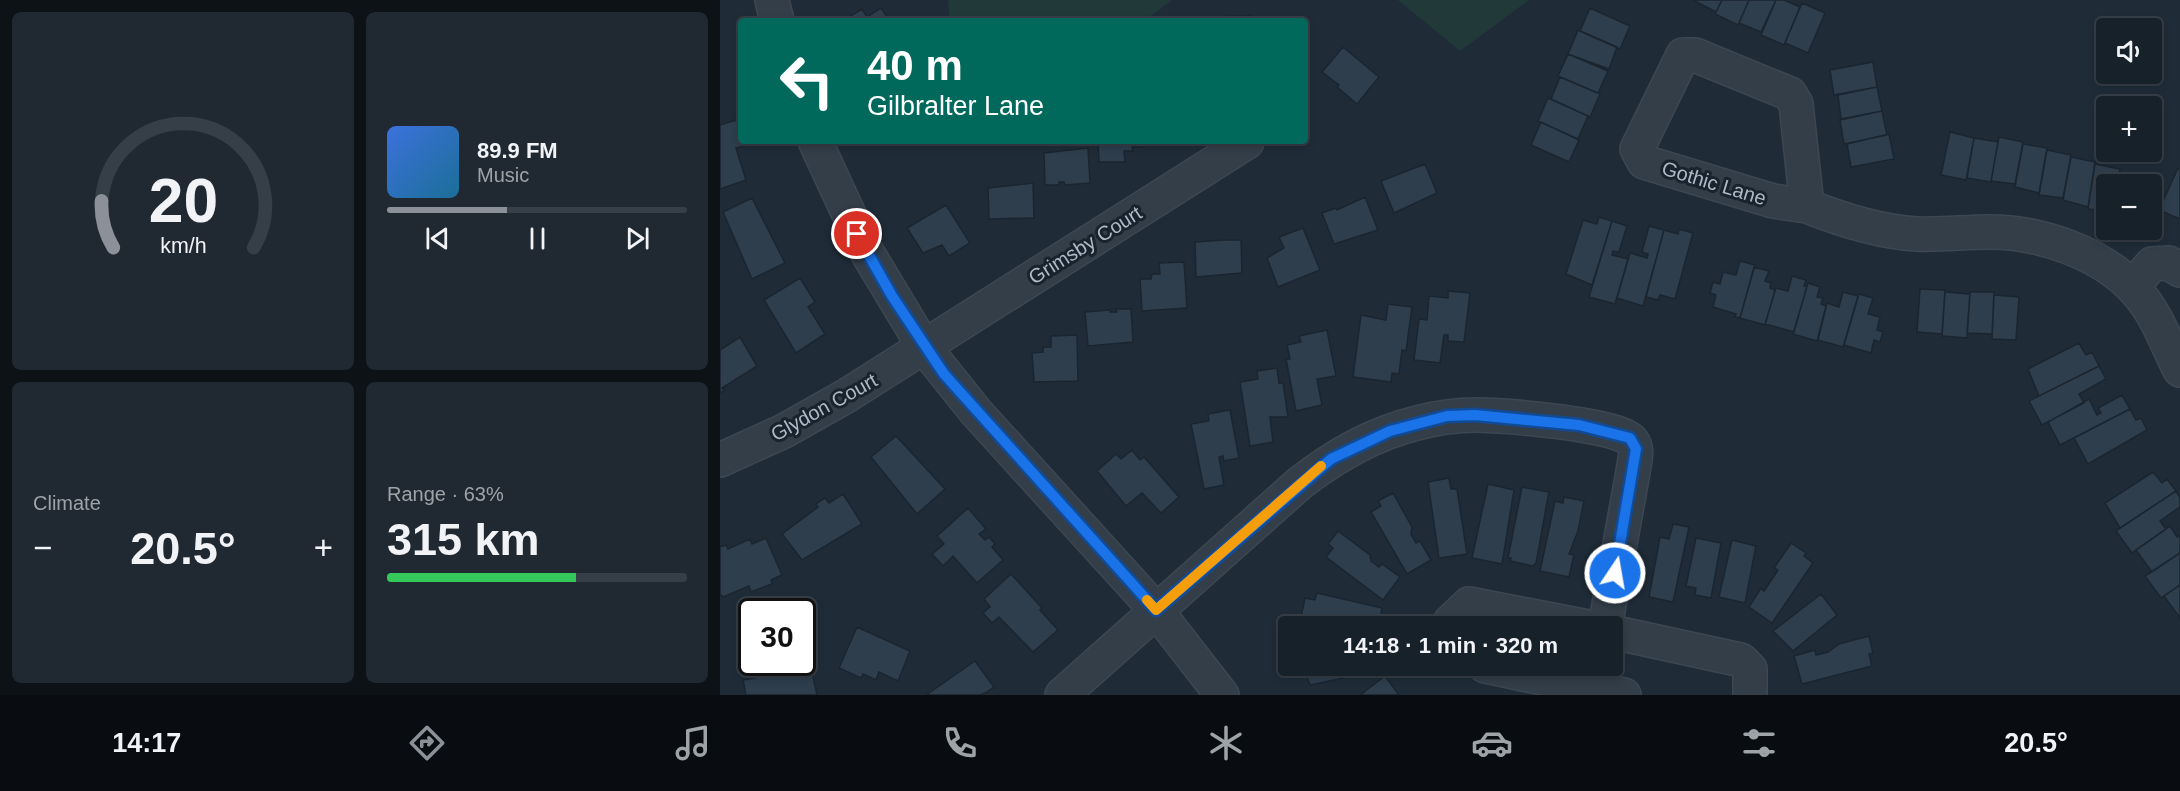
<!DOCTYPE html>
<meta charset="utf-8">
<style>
body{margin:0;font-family:Helvetica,sans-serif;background:#202932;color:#f1f3f6;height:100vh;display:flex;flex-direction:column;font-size:22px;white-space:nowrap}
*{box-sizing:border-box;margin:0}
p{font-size:20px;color:#9ea3a8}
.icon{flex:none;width:33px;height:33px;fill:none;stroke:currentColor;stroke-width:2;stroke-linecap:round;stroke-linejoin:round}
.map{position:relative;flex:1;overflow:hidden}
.side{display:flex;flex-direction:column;gap:12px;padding:12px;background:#0d1217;width:720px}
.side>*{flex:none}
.banner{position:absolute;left:18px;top:18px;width:570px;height:126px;border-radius:6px;box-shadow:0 3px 9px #0003,0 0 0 2px #363e47;background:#00695c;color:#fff;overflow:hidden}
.buttons{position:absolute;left:1376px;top:18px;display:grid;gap:12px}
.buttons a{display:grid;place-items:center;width:66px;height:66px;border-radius:6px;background:#17212a;box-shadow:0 3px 9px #0003,0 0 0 2px #363e47;font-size:30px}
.speed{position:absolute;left:18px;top:598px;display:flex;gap:12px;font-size:30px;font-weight:700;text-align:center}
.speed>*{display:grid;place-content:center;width:78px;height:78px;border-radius:50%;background:#17212a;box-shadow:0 3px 9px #0003,0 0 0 2px #363e47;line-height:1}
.speed .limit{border:3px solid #111;border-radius:9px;background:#fff;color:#111}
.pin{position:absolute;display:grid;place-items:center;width:51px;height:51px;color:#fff;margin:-26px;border:3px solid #fff;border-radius:50%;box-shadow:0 2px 6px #0007}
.me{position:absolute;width:66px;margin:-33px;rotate:12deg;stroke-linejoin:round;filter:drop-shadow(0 0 4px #0008)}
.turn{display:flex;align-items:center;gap:21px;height:126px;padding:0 30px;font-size:27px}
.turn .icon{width:78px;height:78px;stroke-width:2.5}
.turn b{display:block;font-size:42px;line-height:51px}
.big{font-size:45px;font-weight:600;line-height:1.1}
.side .card{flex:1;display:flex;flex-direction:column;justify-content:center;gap:9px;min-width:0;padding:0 21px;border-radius:9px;background:#202932}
.side .dial{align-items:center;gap:0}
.dial svg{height:156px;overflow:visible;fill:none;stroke:#363e47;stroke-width:7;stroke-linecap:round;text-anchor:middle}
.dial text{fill:#f1f3f6;stroke:none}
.song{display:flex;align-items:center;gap:18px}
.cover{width:72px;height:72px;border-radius:9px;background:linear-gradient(135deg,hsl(220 70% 55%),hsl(200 70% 35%))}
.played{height:6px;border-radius:3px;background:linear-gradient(90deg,#8c9099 40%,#363e47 40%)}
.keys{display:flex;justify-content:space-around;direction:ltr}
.heat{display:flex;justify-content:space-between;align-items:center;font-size:33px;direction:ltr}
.charge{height:9px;border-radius:4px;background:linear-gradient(90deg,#34c759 63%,#363e47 0)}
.side .tiles{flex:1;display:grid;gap:12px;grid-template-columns:repeat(2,1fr)}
.trip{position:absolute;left:558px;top:616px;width:345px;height:60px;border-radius:6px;background:#17212a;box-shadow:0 3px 9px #0003,0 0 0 2px #363e47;font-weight:600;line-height:60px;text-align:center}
.dock{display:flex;height:96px;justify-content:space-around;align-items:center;background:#090d11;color:#9ea3a8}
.dock .icon{width:42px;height:42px}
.dock .current{color:#8c9099}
.dock b{font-size:27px;color:#f1f3f6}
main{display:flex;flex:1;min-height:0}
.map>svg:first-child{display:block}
</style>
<main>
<section class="side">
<div class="tiles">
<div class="card dial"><svg viewBox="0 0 100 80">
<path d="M14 69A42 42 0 1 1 86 69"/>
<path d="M14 69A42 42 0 0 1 8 45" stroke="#8c9099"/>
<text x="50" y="56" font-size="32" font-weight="700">20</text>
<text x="50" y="72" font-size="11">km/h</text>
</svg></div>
<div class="card">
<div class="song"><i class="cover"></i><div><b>89.9 FM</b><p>Music</p></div></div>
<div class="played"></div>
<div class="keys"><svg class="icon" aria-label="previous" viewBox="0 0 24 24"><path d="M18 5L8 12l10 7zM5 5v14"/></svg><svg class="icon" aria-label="pause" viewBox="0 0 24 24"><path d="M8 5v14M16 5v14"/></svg><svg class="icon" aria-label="next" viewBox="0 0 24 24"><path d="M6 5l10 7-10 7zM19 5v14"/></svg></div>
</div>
<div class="card"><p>Climate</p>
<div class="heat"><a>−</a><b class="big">20.5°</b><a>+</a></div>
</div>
<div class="card"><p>Range · 63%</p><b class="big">315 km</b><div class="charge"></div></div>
</div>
</section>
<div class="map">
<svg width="1460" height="695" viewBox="0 0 1460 695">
<rect width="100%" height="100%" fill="#1f2c38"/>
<path fill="#213939" d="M228,0H452L424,21H230Z
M678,0H809L740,51Z"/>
<path fill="#2e3e4d" stroke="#1b252f" stroke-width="1.5" d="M973,0H1002L996,12Z
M1002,0H1029L1018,25L995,14Z
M1029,0H1056L1041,32L1019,23Z
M1056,0H1064L1080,7L1064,45L1041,35Z
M1082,3L1105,13L1088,53L1065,43Z
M161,8L170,21H122L142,9L147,17Z
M870,8L910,26L900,49L860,31Z
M507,16H532V21H485L507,20Z
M587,20L588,52H585V21H566Z
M858,30L897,47L889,69L848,54Z
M623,47L659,77L637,104L617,87L619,85L602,72Z
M848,54L888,71L878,93L838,76Z
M1153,62L1157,87L1114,95L1110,70Z
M840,77L880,94L870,117L831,99Z
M1157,87L1162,111L1121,119L1118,95Z
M828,98L868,116L858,139L818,121Z
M1162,111L1167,135L1124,144L1120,120Z
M16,120L24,146L16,148L26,180L0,189V125Z
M821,122L859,140L849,162L811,145Z
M1230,132L1254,138L1246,180L1221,175Z
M1169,134L1174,159L1131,167L1127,144Z
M1279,137L1303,142L1295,184L1271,181Z
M1254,138L1278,142L1271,182L1247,178Z
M378,141H424V147H412L413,151H404L405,162H379Z
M1303,144L1327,148L1319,193L1295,187Z
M368,148L370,183L345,185L344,182H339V185H325L324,153Z
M1327,150L1351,155L1343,198L1319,195Z
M1351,157L1375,162L1368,207L1343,200Z
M705,164L717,193L674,213L661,181Z
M1375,164L1400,169L1397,184H1386V211L1368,209Z
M1458,168L1460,169V219L1439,210Z
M313,183L314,218L269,219L268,188Z
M645,197L658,230L614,244L602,213L616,208L617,210Z
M32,198L65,263L32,279L3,212Z
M226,205L250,243L229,256L222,245L203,253L187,228Z
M879,217L892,221L872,285L846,274L863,220L877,224Z
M892,221L907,226L899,252L893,251L892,255L908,259L895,304L869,297Z
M929,226L944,230L923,306L897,298L910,253L927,258L928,254L922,252Z
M583,228L600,270L558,287L547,258L564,248L559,237Z
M959,229L973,233L955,299L940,295L938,300L926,297L944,230L958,234Z
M505,240H521L522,273L476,277L475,242Z
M1020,261L1035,265L1020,318L1015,317L1016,314L993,307L996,295L990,293L993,282L1000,284L1003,272L1016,275Z
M464,262L467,308L422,311L420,279H431L432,274H440L439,263Z
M1034,267L1049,271L1045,281L1051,283L1050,288L1055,290L1045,325L1020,318Z
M1072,276L1086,280L1084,286H1087L1074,332L1045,324L1056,288L1068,291Z
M80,278L95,302L88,307L105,334L76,353L44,300Z
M1088,283L1100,287L1097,297L1103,298L1101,304L1106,306L1097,341L1073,334Z
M1200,289L1225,290L1222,334L1197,332Z
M728,291L750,293L744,342L728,341V335H724L720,363L694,360L699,319L707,320L709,296L728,298Z
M1123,292L1138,296L1123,347L1098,340L1107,303L1119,307Z
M1225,292L1250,294L1247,338L1222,336Z
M1250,292H1274L1272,334L1247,333Z
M1139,294L1153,298L1148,314L1160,317L1157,330L1163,332L1160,342L1154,340L1151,353L1124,345Z
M1274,295L1299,297L1296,340L1272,339Z
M668,304L692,307L686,351L682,350L679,374L672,373L671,382L633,377L641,315L666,320Z
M396,309H411L413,342L368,346L365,312L390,310V312H397Z
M607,330L616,376L597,379L602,405L576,411L566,359H570L567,345L581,342L579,336Z
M357,335L358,381L314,382L312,353L323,352V347H331V336Z
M20,337L37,366L2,388L4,391L0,393V350Z
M1359,343L1366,355L1372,352L1379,366L1319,396L1308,369Z
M1379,366L1386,379L1359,394L1364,403L1322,425L1309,401Z
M557,368L559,383H563L568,417H550L553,442L530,446L520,382L538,379L537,371Z
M1402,395L1410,409L1340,445L1328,422L1369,399L1377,415L1381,413L1378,408Z
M1410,409L1416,420L1421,418L1427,430L1368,464L1354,438Z
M510,410L519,458L504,461L503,456L499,457L504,485L484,489L471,424L489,421L488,414Z
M176,436L225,489L197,514L151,457Z
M412,450L420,460L424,457L459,497L441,513L422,493L406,506L377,471L396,454L401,459Z
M1433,472L1442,483L1447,479L1456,491L1400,528L1385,503Z
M729,478L731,489H737L747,554L719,558L708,482Z
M768,484L794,490L782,564L752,558Z
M802,487L829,492L816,563L813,566L790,561L791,558H788Z
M1456,491L1460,498V507L1440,521L1446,529L1412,553L1396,531Z
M673,493L692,527L691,534L696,543L700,541L711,560L687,574L651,512L661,506L658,501Z
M123,494L142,524L82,560L62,534L98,507L96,504L105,498L109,503Z
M844,497L864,501L858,531L849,554L854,555L849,577L820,571L835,501L843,503Z
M248,508L266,529L259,534L265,540L269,537L275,544L272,547L283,560L257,583L233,556L223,566L212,554L224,544L217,536Z
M953,524L969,527L953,602L929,597L940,537L949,539Z
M1450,526L1457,537L1460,535V553L1432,572L1416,550Z
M618,531L650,555L651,561L659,567L662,564L680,577L663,600L606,557L613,548L608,544Z
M46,538L62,575L51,580L52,584L31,592L29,586L3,597L0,594V547L6,545L8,549L30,539L32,544Z
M976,538L1001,543L991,598L975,595L976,588L966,586Z
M1012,540L1036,546L1025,603L999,597Z
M1071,543L1086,553L1084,556L1093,563L1052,623L1029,607L1041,588L1044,591L1058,570L1054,568Z
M1460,553V585L1441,598L1425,576Z
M291,574L322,608L320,610L338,630L313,652L279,617L272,623L263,613L270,607L264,599Z
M1460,585V618L1444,596Z
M597,593L662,608L659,627H617L589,621V618L581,617L585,598L595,600Z
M1101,594L1117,615L1073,651L1053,631Z
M137,627L190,651L178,681L159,672L156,680L143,674L141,678L119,668Z
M1149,636L1153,653L1149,654L1152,666L1082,684L1074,656L1095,650L1096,655L1108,652L1119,644Z
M255,661L274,687L267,692L260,695H206Z
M583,666H662L663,670L590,685Z
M91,668L97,695H26L23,680Z
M665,676L679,695H640Z"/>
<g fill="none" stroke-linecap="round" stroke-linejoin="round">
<g stroke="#3c4752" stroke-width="36">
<path id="minor" d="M52,0L57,21
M963,55H975L1070,94L1076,104L1087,206L1053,201L924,162L917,149Z
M95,141L145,249L204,347L256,412L436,610L502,695
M1087,206C1122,220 1159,232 1197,234C1221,235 1246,232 1270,232C1320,232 1382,253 1416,291C1437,314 1446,343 1460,370
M1412,287L1432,264L1449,263L1460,270
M0,460L64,431L126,396L527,142
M729,627L730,622L749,604L868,627
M892,632L1021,660L1030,669V695
M765,666L904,695
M342,695L580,483C615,456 652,434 697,423C716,418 736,415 756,415C782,415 898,424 912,441C919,449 914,462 913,472L885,627"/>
</g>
<use href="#minor" stroke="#333e49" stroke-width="33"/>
</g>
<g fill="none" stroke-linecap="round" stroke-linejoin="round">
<g stroke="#114b97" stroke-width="15">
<path id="route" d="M137,234L172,296L224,374L436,610L611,459L670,431L727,416L755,415L859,425L910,438L916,449L895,573"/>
</g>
<use href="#route" stroke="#1a73e8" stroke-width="10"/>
<path stroke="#f59e0b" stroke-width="10" d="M427,600L436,610L601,466"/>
</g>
<g text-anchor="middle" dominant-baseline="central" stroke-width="6" stroke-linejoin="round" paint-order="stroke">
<g font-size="20" fill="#adb9c6" stroke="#19232d">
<text transform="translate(994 183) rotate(17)">Gothic Lane</text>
<text transform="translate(365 245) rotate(-32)">Grimsby Court</text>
<text transform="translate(104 407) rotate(-29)">Glydon Court</text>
</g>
</g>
</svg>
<div class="buttons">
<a><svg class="icon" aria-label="sound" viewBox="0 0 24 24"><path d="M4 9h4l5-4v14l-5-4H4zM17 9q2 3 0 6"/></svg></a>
<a>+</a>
<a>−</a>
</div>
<div class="speed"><div class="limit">30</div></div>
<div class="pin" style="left:137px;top:234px;background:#d93025"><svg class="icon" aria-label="arrive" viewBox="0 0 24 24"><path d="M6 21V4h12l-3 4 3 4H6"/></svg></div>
<svg class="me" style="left:895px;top:573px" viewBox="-20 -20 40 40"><circle r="17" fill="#1a73e8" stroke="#fff" stroke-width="3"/><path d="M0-11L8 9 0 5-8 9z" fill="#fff"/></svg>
<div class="trip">14:18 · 1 min · 320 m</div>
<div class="banner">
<div class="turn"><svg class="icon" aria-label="left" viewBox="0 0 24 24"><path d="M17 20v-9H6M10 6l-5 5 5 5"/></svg><div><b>40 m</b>Gilbralter Lane</div></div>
</div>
</div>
</main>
<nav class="dock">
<b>14:17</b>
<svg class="icon current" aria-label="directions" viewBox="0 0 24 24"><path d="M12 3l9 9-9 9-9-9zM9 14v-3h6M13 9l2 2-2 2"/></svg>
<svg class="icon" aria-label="music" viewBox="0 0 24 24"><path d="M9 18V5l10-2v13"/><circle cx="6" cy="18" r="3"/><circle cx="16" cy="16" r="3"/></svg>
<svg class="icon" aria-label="phone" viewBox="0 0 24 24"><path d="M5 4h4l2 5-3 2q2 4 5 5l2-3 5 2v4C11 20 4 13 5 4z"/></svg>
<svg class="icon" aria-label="climate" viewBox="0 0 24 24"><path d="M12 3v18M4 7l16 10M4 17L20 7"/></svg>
<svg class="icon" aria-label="car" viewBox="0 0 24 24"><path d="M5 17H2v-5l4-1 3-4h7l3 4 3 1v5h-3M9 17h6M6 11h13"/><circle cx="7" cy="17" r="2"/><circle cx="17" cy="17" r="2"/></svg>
<svg class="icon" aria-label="filters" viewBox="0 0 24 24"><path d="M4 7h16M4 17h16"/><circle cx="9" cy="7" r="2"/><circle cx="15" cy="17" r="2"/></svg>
<b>20.5°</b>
</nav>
